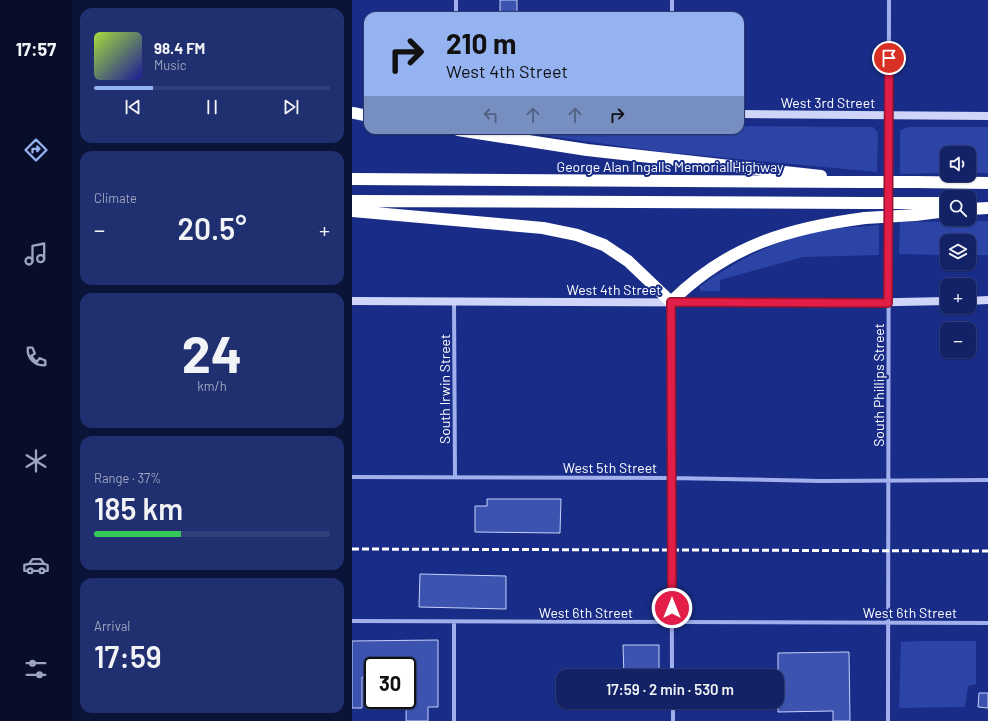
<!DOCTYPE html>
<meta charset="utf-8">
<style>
body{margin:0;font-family:Barlow,sans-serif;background:#202f6f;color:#f1f3f6;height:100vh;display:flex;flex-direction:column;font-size:15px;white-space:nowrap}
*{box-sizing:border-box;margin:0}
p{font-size:13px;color:#9da4bf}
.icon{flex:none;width:22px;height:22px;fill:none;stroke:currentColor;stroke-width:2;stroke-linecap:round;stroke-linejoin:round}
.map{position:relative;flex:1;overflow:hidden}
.drawer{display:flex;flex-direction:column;gap:8px;padding:8px;background:#0a1338;width:280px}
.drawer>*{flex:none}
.guide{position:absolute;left:12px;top:12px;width:380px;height:122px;border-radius:12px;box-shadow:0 1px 3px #0004,0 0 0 1px #323f7a;background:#95b2f1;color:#111;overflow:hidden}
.buttons{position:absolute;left:588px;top:146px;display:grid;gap:8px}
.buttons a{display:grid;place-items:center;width:36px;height:36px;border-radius:8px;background:#132266;box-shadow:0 1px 3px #0004,0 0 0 1px #323f7a;font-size:20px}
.speed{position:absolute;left:12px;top:657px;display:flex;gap:8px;font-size:20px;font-weight:700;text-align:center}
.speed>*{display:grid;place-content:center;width:52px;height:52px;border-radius:50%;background:#132266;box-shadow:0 1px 3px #0004,0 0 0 1px #323f7a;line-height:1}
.speed .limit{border:2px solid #111;border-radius:6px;background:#fff;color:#111}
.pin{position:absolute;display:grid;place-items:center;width:34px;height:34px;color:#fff;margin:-17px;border:2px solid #fff;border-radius:50%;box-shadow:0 1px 4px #0007}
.me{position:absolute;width:44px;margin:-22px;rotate:0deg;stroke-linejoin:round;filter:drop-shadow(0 0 3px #0008)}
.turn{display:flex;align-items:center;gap:14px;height:84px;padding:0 16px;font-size:18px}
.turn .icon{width:52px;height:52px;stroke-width:2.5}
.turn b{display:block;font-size:28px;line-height:34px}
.lanes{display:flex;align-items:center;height:38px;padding:0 16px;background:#0003;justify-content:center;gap:20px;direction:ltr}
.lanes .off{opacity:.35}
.big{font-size:30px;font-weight:600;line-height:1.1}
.drawer .widget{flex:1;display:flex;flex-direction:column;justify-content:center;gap:6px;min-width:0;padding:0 14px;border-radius:12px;background:#202f6f}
.drawer .dial{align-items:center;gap:0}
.dial b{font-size:52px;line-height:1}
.song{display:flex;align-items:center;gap:12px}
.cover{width:48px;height:48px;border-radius:6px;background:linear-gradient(135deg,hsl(80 70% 55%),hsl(240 70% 35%))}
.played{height:4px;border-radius:2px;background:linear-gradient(90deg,#95b2f1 25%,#323f7a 25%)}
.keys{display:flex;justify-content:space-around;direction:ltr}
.heat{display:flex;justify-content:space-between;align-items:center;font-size:22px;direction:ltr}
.charge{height:6px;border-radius:3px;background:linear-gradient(90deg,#34c759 37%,#323f7a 0)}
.trip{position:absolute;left:204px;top:669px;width:228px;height:40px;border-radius:12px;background:#132266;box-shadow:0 1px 3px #0004,0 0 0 1px #323f7a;font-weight:600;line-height:40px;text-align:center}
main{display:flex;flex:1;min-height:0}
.menu{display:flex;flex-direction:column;width:72px;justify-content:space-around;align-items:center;background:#080e29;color:#9da4bf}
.menu .icon{width:28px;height:28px}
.menu .current{color:#95b2f1}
.menu b{font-size:18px;color:#f1f3f6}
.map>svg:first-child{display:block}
</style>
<main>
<nav class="menu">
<b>17:57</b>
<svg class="icon current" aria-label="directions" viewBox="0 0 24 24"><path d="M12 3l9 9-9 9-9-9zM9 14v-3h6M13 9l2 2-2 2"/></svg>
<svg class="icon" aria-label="music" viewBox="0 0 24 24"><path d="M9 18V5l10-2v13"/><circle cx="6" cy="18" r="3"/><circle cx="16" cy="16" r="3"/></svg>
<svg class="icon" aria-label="phone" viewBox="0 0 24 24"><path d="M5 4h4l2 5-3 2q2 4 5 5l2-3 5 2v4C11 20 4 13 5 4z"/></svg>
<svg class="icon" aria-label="climate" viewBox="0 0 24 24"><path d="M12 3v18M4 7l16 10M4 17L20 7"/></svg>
<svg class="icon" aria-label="car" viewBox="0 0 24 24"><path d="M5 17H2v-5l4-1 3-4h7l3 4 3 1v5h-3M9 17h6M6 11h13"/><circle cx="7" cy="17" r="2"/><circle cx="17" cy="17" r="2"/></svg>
<svg class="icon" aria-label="filters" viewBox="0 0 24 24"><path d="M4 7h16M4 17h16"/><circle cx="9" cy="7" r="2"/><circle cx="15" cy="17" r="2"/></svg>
</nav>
<section class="drawer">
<div class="widget">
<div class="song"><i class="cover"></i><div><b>98.4 FM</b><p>Music</p></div></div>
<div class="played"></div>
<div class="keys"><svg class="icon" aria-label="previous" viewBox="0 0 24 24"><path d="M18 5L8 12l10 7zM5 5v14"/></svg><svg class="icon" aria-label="pause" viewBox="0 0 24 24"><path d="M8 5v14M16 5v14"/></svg><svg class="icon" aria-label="next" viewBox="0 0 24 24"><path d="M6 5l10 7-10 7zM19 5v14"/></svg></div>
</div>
<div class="widget"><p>Climate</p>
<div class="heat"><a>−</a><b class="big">20.5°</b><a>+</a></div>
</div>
<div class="widget dial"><b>24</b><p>km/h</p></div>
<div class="widget"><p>Range · 37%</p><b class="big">185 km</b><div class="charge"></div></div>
<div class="widget"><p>Arrival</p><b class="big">17:59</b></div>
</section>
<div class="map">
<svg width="636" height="721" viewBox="0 0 636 721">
<rect width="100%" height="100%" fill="#192d88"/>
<path fill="#2b44a6" d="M388,126L521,127L526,133L525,172L312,152L152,130H388Z
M556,127H636V173H617V153H595V173L548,174V131Z
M636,221V255H617V241H595V255L547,254L548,222Z
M527,225V255L451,257L368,280V291H349L347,287C382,261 426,239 469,231C488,227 508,227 527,225Z
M571,641H624V684L616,686L613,707L547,708L549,642Z"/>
<path fill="#3d53b0" stroke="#c6d1f9" d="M148,0H165V16H148Z
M135,499H209L208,533L123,532V506H135Z
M68,574L154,576V609L67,607Z
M86,640V707H76V721H54L55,666H21V677H10V708H0V641Z
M271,645H307V676H272Z
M497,652L498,721H481V711L426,712V653Z
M627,693H636V708L626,707Z"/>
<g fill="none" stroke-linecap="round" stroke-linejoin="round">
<path stroke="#a1b0ed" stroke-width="4" d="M104,16V0
M320,16V0
M102,301L103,477
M319,302L320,676
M0,477L319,478L469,481L636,480
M0,621L636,623
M102,622V721
M321,702V721
M536,721L537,0"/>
<path stroke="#ced5f9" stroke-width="8" d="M388,114L636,116
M0,301L497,303L595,301
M617,301L636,300"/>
<path stroke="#fff" stroke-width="12" d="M2,113L16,116
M106,130L235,150L469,176
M0,179L515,182
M564,182L636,183
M0,201L513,203
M564,203H595
M617,209L636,208
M0,211L191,228L225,235L252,245L276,261L319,302C375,246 436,228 513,218
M563,215L595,211"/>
<path stroke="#fff" stroke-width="3" stroke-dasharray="7 3" stroke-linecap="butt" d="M0,549L636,551"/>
<path stroke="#fff" stroke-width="12" d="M515,182H564
M513,203H564
M513,218L563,215"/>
</g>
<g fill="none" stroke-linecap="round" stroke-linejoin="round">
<g stroke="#92132f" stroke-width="10">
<path id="route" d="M320,608L319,302L536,303L537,58"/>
</g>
<use href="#route" stroke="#e11d48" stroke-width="7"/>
</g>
<g text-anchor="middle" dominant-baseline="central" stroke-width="4" stroke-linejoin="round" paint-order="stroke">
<g font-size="14" fill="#fff" stroke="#192d88">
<text x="476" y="102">West 3rd Street</text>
<text x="318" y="166">George Alan Ingalls Memorial Highway</text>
<text x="262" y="289">West 4th Street</text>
<text transform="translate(526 385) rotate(-90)">South Phillips Street</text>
<text transform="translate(92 389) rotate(-90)">South Irwin Street</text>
<text x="258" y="467">West 5th Street</text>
<text x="234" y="612">West 6th Street</text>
<text x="558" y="612">West 6th Street</text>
</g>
</g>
</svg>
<div class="buttons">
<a><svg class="icon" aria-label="sound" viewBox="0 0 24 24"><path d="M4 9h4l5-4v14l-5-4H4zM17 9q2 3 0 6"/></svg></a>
<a><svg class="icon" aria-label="search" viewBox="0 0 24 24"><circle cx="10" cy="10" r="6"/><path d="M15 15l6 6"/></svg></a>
<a><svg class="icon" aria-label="layers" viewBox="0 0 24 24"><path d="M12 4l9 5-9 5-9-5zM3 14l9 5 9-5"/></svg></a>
<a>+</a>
<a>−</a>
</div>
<div class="speed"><div class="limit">30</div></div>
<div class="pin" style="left:537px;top:58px;background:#d93025"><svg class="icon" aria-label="arrive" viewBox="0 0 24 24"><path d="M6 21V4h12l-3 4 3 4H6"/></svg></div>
<svg class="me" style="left:320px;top:608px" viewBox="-20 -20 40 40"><circle r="17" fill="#e11d48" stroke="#fff" stroke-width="3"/><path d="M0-11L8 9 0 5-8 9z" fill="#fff"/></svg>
<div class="trip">17:59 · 2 min · 530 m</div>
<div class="guide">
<div class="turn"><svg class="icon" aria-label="right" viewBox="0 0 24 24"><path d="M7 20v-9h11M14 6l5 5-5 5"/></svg><div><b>210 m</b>West 4th Street</div></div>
<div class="lanes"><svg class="icon off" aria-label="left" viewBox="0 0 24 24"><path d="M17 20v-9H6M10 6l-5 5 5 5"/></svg><svg class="icon off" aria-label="ahead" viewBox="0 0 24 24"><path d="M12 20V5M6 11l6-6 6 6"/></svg><svg class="icon off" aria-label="ahead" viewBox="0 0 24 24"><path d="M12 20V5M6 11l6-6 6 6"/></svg><svg class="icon" aria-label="right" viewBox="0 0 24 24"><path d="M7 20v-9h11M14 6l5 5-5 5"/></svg></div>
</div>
</div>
</main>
